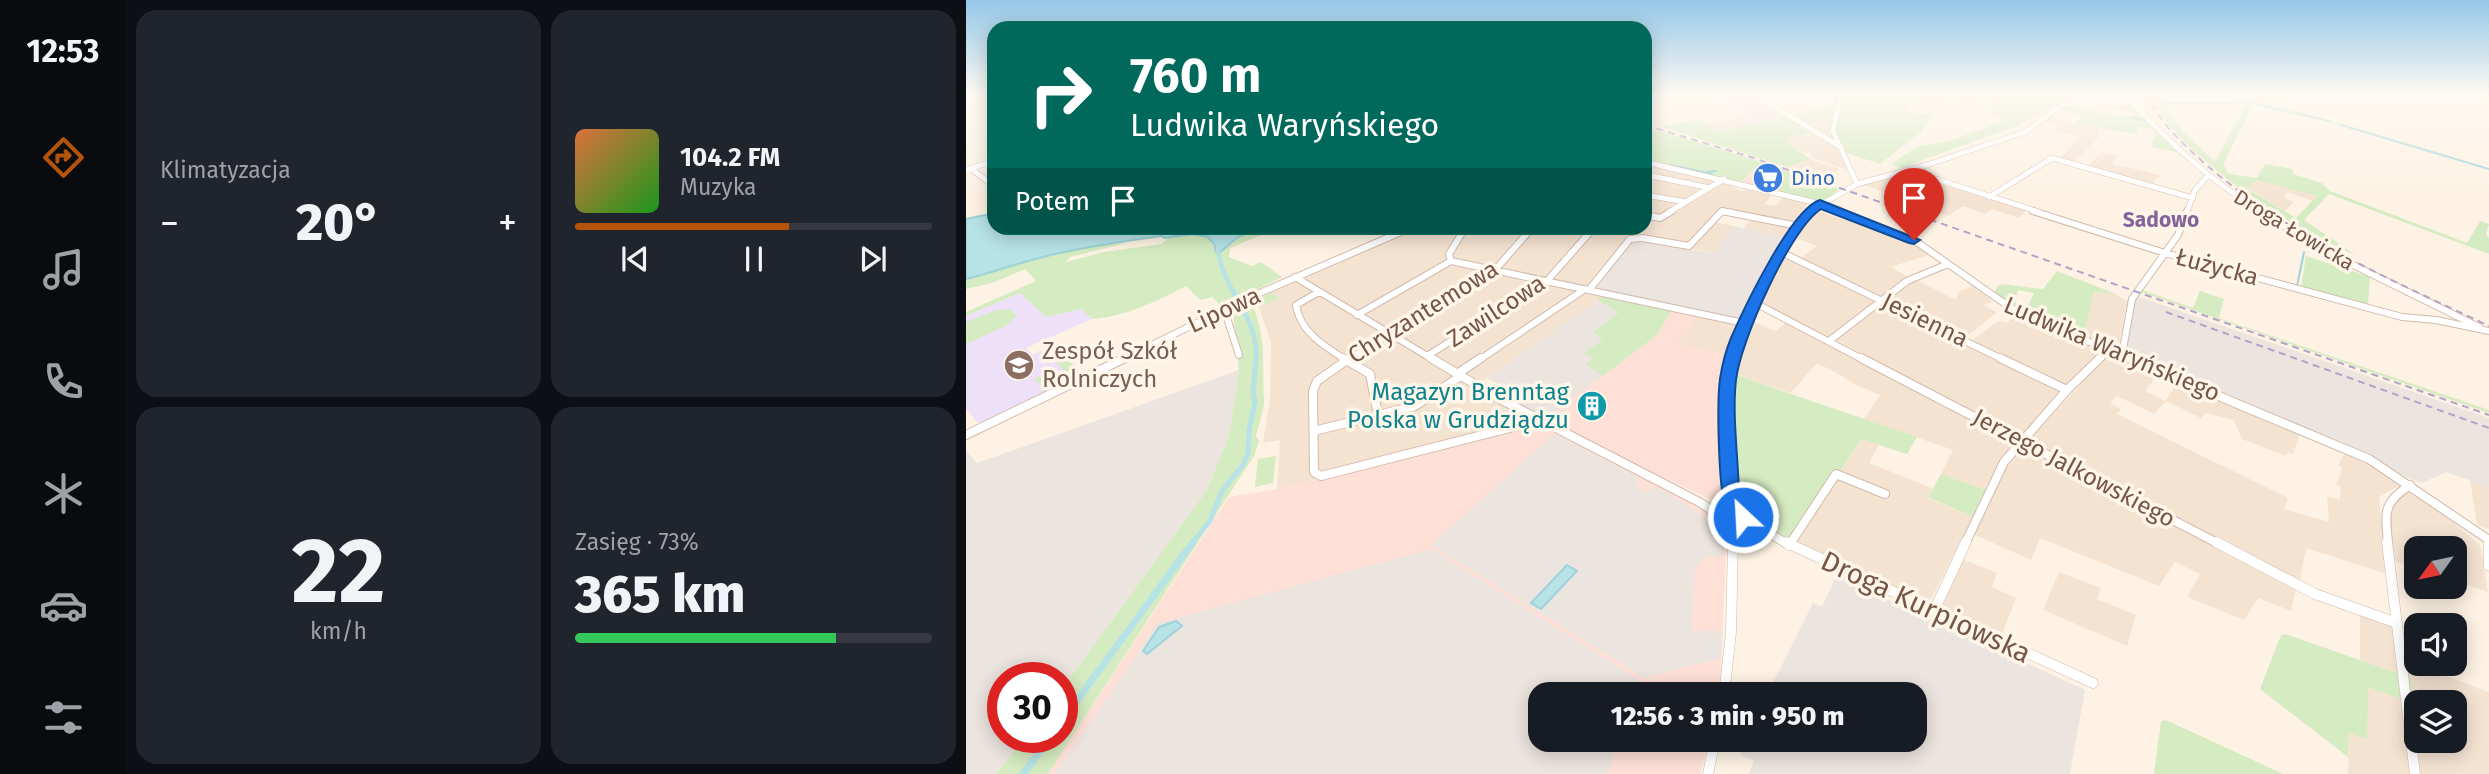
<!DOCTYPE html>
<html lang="pl">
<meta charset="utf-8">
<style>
body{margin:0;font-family:"Fira Sans",sans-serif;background:#20242c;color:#f1f3f6;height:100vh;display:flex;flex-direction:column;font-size:26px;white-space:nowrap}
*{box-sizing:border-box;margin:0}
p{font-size:23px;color:#9ea1a6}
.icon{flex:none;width:38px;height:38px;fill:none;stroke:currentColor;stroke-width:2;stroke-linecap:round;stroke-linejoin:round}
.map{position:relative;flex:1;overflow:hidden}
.details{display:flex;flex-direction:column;gap:10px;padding:10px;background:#0d0f14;width:840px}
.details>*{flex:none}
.banner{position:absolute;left:21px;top:21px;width:665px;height:214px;border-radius:21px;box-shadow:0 4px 18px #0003;background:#00695c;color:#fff;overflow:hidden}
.needle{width:46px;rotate:237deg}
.controls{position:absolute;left:1438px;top:536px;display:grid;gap:14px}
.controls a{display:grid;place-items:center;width:63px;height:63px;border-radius:14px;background:#171b24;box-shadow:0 4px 18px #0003;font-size:35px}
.speed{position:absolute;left:21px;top:662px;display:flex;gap:14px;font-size:35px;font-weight:700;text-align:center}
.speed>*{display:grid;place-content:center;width:91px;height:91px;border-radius:50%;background:#171b24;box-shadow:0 4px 18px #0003;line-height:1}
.speed .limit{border:10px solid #d22;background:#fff;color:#111}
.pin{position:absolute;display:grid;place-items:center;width:60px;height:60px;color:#fff;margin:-72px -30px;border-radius:50% 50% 50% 0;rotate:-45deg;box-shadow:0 0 7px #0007}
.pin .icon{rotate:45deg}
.me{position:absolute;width:77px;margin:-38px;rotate:335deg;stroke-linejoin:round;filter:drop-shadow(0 0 5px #0008)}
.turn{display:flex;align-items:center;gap:24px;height:147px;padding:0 28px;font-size:32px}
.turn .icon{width:91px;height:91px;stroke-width:2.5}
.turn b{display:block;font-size:49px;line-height:60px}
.then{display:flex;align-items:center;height:66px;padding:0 28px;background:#0003;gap:14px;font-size:26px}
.big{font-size:52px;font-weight:800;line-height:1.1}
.details .tile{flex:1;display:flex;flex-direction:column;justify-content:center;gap:10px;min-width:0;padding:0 24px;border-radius:21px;background:#20242c}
.details .dial{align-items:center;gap:0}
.dial b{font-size:91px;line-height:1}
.song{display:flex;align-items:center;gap:21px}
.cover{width:84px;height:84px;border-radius:10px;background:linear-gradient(135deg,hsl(20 70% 55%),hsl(120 70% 35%))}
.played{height:7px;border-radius:4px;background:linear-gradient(90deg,#b45309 60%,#363941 60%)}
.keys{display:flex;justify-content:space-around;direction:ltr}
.heat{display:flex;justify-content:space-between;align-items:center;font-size:38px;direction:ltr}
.charge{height:10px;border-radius:5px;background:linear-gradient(90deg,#34c759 73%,#363941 0)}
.details .tiles{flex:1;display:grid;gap:10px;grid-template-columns:repeat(2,1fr)}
.trip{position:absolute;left:562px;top:682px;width:399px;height:70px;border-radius:21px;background:#171b24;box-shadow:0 4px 18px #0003;font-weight:800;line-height:70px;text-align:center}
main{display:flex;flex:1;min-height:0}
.dock{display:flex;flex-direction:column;width:126px;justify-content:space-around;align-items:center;background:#090b0e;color:#9ea1a6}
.dock .icon{width:49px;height:49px}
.dock .on{color:#b45309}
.dock b{font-size:32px;color:#f1f3f6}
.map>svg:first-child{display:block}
</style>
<main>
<nav class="dock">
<b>12:53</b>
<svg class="icon on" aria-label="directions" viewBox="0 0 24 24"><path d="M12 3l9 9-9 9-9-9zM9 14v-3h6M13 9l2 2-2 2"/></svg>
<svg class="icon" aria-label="music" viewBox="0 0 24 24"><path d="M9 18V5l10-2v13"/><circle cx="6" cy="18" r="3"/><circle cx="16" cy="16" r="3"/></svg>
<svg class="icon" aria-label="phone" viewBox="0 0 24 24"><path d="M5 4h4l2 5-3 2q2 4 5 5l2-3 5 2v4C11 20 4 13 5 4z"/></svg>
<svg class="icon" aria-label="climate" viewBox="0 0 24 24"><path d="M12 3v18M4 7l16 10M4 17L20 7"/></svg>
<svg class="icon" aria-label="car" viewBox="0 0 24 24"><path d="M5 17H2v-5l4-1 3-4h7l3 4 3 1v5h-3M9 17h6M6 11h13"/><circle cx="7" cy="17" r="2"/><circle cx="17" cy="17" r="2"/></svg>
<svg class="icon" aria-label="filters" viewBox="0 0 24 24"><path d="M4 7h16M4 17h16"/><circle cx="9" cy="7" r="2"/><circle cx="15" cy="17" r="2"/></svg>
</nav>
<section class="details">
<div class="tiles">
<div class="tile"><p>Klimatyzacja</p>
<div class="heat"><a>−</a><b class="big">20°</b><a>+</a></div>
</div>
<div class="tile">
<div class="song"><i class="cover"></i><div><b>104.2 FM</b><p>Muzyka</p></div></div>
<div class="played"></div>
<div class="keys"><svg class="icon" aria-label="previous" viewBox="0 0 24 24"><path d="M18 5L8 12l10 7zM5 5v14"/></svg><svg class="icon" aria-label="pause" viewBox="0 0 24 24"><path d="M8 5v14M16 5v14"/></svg><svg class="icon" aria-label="next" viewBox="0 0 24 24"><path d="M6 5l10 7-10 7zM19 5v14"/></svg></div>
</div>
<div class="tile dial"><b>22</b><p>km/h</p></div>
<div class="tile"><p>Zasięg · 73%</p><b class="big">365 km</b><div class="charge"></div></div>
</div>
</section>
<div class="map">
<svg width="1523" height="774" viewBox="0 0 1523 774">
<rect width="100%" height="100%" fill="#fdf2e3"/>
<path fill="#f5e3d2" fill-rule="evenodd" d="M865,116L864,125L868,142L882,167L878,169L847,158L845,153L836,152L818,140L845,132L834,124Z
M1084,116L1108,125L1134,129L1132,138L1108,162L1094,158L1114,136L1086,131L1094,127L1077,122Z
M1136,152L1151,156L1146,164L1194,175L1186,184L1122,166Z
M844,159L873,169L858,180L821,167Z
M679,163L753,179L775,191L785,188L807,192L799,204L809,206L818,196L842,203L819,237L778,228L786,218L757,213L748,222L768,226L749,253L671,239L644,292L515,382L493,370L486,376L576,425L311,489L314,440L297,443L304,400L305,343L293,307L313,298L305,293L447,228H679Z
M943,172L1060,210L1053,218L1025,209L1020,214L997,206L982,216L899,185Z
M1291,180L1307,183L1351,196L1347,201L1321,192L1318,198L1328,202L1319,211L1280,187Z
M850,210L947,243L965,254L925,267L942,277L864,338L793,301L817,257H836L851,246L831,238Z
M949,279L990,300L992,292L1007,286L1027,301L1017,305L1031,312L1000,337L1006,340L1033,321L1041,323L1050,314L1137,350L1058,435L1053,433L1050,436L870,340Z
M1128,292L1148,293L1161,301L1152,351L1118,337Z
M731,315L772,324L762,356L711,344Z
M784,320L809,331L823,321L1051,442L1031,467L1019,490L975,474L987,450L898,419L914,395L890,385L864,369L850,364L825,393L770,375Z
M1144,353L1192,374L1179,391L1199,401L1212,382L1334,433L1327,454L1322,452L1320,456L1276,439L1268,420L1239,413L1235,418L1200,401L1188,414L1151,396L1144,403L1155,409L1151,414L1322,498L1318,509L1363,522L1361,496L1374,500L1375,487L1370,485L1376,469L1373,464L1379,452L1436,484L1413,497L1421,574L1340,548L1334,581L1063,440Z
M895,439L913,445L903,463L966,488L962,498L1007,517L963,603L829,542Z
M1058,444L1330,587L1325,611L1292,598L1278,620L1221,597L1234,574L1209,562L1193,586L1074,538L1065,560L1007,534L1038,467Z
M1504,480L1523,487V529L1511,525Z
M1444,490L1477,513L1514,545L1522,592L1489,581V548H1451V569L1430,562L1423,543L1425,500Z
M996,559L1031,573L1026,587L1050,598L1035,637L974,609Z
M1093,572L1135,588L1131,599L1170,615L1161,646L1077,610Z
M1394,615L1429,628L1431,658L1523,692V774H1382L1383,733L1401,738V688L1449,702L1445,678L1394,660ZM1451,702H1489V740H1451Z"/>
<path fill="#fee0d7" d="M790,167L812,173L799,189L775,182Z
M706,309L731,315L712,344L762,356L754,432V497L748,501L657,459L581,418L692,334Z
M576,425L745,514L747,523L756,532L760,552L754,695H574V740H743L734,774H82L263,497L311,489Z"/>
<path fill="#ece4de" d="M750,94H783L818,117L752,132L741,125L781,116Z
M768,226L819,237L778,316L771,318L627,288L665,240L748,253Z
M639,295L692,334L581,418L546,400L552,394L521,378Z
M1170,296L1523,418V487L1480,472L1456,483L1436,475L1388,447L1219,378L1217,375L1197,369L1199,366L1172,355L1169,358L1159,353Z
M273,370L264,433L241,490L96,689V677H37V737H59L30,774H0V450L11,463Z
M588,434L670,476L672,487L680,492L690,487L704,493L738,517L757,542V557H739L729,569L726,631H756L755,658L678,678L465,545Z
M465,549L672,679L667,695H574V740H652L641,774H89L192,623Z
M870,576L1119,690L1104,774H782L788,761L774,754L779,740H948V695H801L847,603L856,607Z"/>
<path fill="#efe0f9" d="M54,293L80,317L115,309L126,319L60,348L67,355L88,345L116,374L14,425L0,409V316Z"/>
<path fill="#d5ebc1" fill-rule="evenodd" d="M870,94H1131L1087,105L1050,126L935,168L925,164L952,146L980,142L1042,120L1034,116L1023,115L1028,99L1036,96L1005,100L973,96L971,104C957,101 947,100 937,111L967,115L955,132L914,164L881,153L876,145L868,142L862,130L865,116L835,124L846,132L818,140L844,159L821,167L696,127L733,119L752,132L866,106Z
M1182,94H1190L1197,101H1277L1254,94H1259L1360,119L1523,168L1366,123L1287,105L1257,165L1263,174L1291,178L1299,164L1327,169V174L1356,183L1364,191L1501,243L1514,221L1523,224L1520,235L1523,238V254L1363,194L1338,220L1390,255C1325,228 1250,178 1203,125C1195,116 1189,104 1182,94ZM1281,102L1249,162L1218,133L1201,110L1207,102ZM1291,180L1351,196L1330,218L1280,188Z
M1162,101L1211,152L1186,147L1187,138L1191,136L1185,129L1172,127L1171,134L1108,124L1117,116L1093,109C1113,101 1148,122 1171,115L1168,112L1134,106H1164Z
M679,127L774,155L873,189L860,200L851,201L799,189L812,173L790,167L775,182L679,160Z
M294,228H304L306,230L264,248L263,257L286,266L295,262L316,277L279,295L285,301L305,293L314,298L293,307L286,303C301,340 296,362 298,399C299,408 292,426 290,436L293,441L288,456L82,774H30L59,737H96V689L241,490L264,433L273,370L266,300L254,306L247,297L234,300L220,286C189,302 161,316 126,319L115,309L80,317L54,293L0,316V312L70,281L59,269L26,283L0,289V279L74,257L146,242L161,243L104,257L100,262L138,252L195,244L204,237L227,234L242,237L249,250H254L272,237Z
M1340,256L1404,277L1402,304L1406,308L1335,288Z
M1091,271L1148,293L1128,292L1118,337L1059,312L1068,293L1052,290L1049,302L1059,306L1056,311L1028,295L1030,288L1035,284L1077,289Z
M1176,290L1227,308L1234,291L1258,299L1253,318L1523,410V413L1175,292Z
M639,295L706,309L692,334L637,376L620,364L627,358L618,353L637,339L627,332L653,313L632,300Z
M44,309L51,315L40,326L0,344V322L31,310Z
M93,351L116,374L78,393L75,391L78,388L68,379L73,376L78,381L99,371L83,356Z
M770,375L951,437L941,454L895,439L829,542C807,529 785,518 774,494L766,399Z
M310,456L307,483L289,487L292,459Z
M975,474L1019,490L1007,517L962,497Z
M1319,634L1445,678L1449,703L1402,688L1401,739L1383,733L1382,757L1294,689L1315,635Z
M1200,720L1317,774H1188L1195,721Z"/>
<path fill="#b7e3e7" stroke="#9dd3d9" stroke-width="2" d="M28,213V228H294L272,237L254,252H250L248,244L242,237L227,234L199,238L195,236C155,242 114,247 73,258C49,264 25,273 0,279V219Z
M601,565L611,571L575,609L565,603Z
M210,621L216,626L181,654L177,651L193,627Z"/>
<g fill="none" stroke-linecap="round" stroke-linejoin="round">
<path stroke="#9dd3d9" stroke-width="2" d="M1196,103H1282
M1285,103L1364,121
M1165,117L1180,121
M1375,125L1523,169
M704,165L746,174
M741,172L750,171
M1331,286L1338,252"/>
<path stroke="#b7e3e7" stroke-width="4.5" d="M252,248C254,287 294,317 290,360"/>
<path stroke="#b7e3e7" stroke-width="5" d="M225,544L244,521L256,491L277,465L282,454L283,430L289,403L287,393L290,358"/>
<path stroke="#b7e3e7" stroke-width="7" d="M96,721L227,542
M57,774L85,737"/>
<g stroke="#d1baac" stroke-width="6">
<path id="minor-far3" d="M788,94L876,148
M875,94L867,131L891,184
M1158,94C1200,139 1242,180 1296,212
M679,162L847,202L874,212
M4,168L24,183L28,182
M0,170L28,161
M945,171L1073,212
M681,175L744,188
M679,195L720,202
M1023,197L1086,158L1227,198
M703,212L758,179
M755,212H763
M842,212L891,184L961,165L1059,132L1095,106L1136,94
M1221,212L1229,190L1242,176"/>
</g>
<g stroke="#d1baac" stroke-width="8">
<path id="minor-far2" d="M870,211L948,240L1048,310L1166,360
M1067,211L1199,253L1436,317L1470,320L1523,331
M1293,211L1369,256L1513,327
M679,215L694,218L706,211
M815,252L1038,360
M485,261L778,323
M485,261L483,254L499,228
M329,277L468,360
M623,290L664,239L676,238L723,246L756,211L832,226
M353,292L330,305C334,332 358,346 380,360
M789,303L898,360
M258,309L273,355
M391,315L485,261
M863,341L941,281L982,264
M1156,355L1166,299L1212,235L1221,211
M461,356L581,281L624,232L620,228
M155,360L280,299L444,228
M381,360L529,270L566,228
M513,360L619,289
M767,360C776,315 815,246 844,211
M1132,360L1143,349"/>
</g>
<g stroke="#d1baac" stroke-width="10">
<path id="minor-far1" d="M377,358L404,374L412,415
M384,358L351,381L347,391L348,472L355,476L575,420
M465,358L532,398L735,503L751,514
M895,358L1253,544
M1034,358L1101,390
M1162,358L1403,459L1523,540
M491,374L515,358
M348,431L449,406L495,376
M0,435L159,358
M761,507L764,492L761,388L767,358
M751,514L753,524L764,528L772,525L777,517
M751,514L765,507L774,511L777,517
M777,517L821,544
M767,544L768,527
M824,544L870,474L919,494
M999,544L1038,462L1101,390L1134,358
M1422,544C1420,513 1415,504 1444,485"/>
</g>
<g stroke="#d1baac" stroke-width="11">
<path id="minor" d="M819,542L1127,683
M1250,542L1349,594L1431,623
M1421,542L1449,774
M1523,543V566
M823,545L825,542
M968,611L1000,542
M758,695L765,632L767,542
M742,774L749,740"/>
</g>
<use href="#minor-far3" stroke="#fff" stroke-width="5"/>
<use href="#minor-far2" stroke="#fff" stroke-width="6"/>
<use href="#minor-far1" stroke="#fff" stroke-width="8"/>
<use href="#minor" stroke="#fff" stroke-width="10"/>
<path stroke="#b3a2c7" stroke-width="2" stroke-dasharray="7 5" stroke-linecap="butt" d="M1179,94C1188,107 1196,122 1207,133C1292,223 1413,274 1523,326
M679,125L788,158L1523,415
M1200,312L1523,428"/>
</g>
<linearGradient id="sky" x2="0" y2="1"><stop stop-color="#94c7e8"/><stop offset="0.47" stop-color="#fef9f2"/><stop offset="1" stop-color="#fef9f2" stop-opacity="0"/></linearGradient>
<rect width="1523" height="202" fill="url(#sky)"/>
<path fill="#1a73e8" stroke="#114b97" stroke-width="2" d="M854,200L954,240L948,244L943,243L855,209C824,229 774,342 770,380C766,414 772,457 773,492L776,503L781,506L786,517L784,522L777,524L771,522L767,516L761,512C752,495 751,401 754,379C756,366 760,350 765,338C778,308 825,209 854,200Z"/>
<defs>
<g id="supermarket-disc" transform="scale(1.575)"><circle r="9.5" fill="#3f7fe0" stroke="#fff6ea"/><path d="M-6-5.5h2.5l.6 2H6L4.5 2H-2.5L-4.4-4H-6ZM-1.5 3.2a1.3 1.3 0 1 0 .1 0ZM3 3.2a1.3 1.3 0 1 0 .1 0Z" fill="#fff"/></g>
<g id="school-disc" transform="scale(1.575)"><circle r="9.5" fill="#8d6e63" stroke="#fff6ea"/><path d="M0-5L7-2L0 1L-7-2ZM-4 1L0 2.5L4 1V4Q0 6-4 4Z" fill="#fff"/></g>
<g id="building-disc" transform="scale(1.575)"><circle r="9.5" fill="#0f9aa8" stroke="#fff6ea"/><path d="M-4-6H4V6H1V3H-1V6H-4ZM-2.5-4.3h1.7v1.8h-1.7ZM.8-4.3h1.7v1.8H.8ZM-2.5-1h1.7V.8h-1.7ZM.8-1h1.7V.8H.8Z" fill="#fff"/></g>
</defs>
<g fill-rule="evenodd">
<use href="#supermarket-disc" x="802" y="178"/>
<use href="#school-disc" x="53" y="365"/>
<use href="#building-disc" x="626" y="406"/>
</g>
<g text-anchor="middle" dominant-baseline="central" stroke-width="7" stroke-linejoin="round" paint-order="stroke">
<g font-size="21" fill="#366cbe" stroke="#fff6ea" text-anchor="start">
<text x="825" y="178">Dino</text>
</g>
<g font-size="21" font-weight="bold" fill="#84649a" stroke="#fff6ea">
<text x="1195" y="220">Sadowo</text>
</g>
<g font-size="21" fill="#765648" stroke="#fff6ea">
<text transform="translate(1328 230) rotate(31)">Droga Łowicka</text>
</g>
<g font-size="24" fill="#765648" stroke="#fff6ea">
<text transform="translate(1251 267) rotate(15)">Łużycka</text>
<text transform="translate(258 310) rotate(-25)">Lipowa</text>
<text transform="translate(530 311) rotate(-33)">Zawilcowa</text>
<text transform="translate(457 312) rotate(-32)">Chryzantemowa</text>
<text transform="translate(959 320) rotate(26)">Jesienna</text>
<text transform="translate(1146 349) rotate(23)">Ludwika Waryńskiego</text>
<text transform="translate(1108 468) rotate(28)">Jerzego Jalkowskiego</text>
</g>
<g font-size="24" fill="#785e54" stroke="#fff6ea" text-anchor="start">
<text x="76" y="351">Zespół Szkół<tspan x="76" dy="28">Rolniczych</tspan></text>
</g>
<g font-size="24" fill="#0d838f" stroke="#fff6ea" text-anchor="end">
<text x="603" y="392">Magazyn Brenntag<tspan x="603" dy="28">Polska w Grudziądzu</tspan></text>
</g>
<g font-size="28" fill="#765648" stroke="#fff6ea">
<text transform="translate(960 607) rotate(25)">Droga Kurpiowska</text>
</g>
</g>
</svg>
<div class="controls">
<a><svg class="needle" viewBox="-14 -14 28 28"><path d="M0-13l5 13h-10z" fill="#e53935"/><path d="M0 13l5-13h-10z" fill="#9ea1a6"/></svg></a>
<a><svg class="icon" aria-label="sound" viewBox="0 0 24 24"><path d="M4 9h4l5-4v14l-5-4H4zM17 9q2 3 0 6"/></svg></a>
<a><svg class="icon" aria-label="layers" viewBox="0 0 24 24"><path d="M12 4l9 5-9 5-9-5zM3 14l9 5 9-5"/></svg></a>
</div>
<div class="speed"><div class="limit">30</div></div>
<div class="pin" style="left:948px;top:240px;background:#d93025"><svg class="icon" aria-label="arrive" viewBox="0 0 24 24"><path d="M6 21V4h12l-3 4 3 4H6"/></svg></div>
<svg class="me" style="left:777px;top:517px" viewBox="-20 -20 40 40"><circle r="17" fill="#1a73e8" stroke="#fff" stroke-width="3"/><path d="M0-11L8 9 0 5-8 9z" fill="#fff"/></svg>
<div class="trip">12:56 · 3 min · 950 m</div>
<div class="banner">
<div class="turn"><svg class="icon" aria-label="right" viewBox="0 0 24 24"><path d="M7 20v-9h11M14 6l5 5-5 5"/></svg><div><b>760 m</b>Ludwika Waryńskiego</div></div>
<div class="then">Potem<svg class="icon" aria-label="arrive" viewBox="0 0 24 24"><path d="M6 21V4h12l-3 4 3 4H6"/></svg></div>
</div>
</div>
</main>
